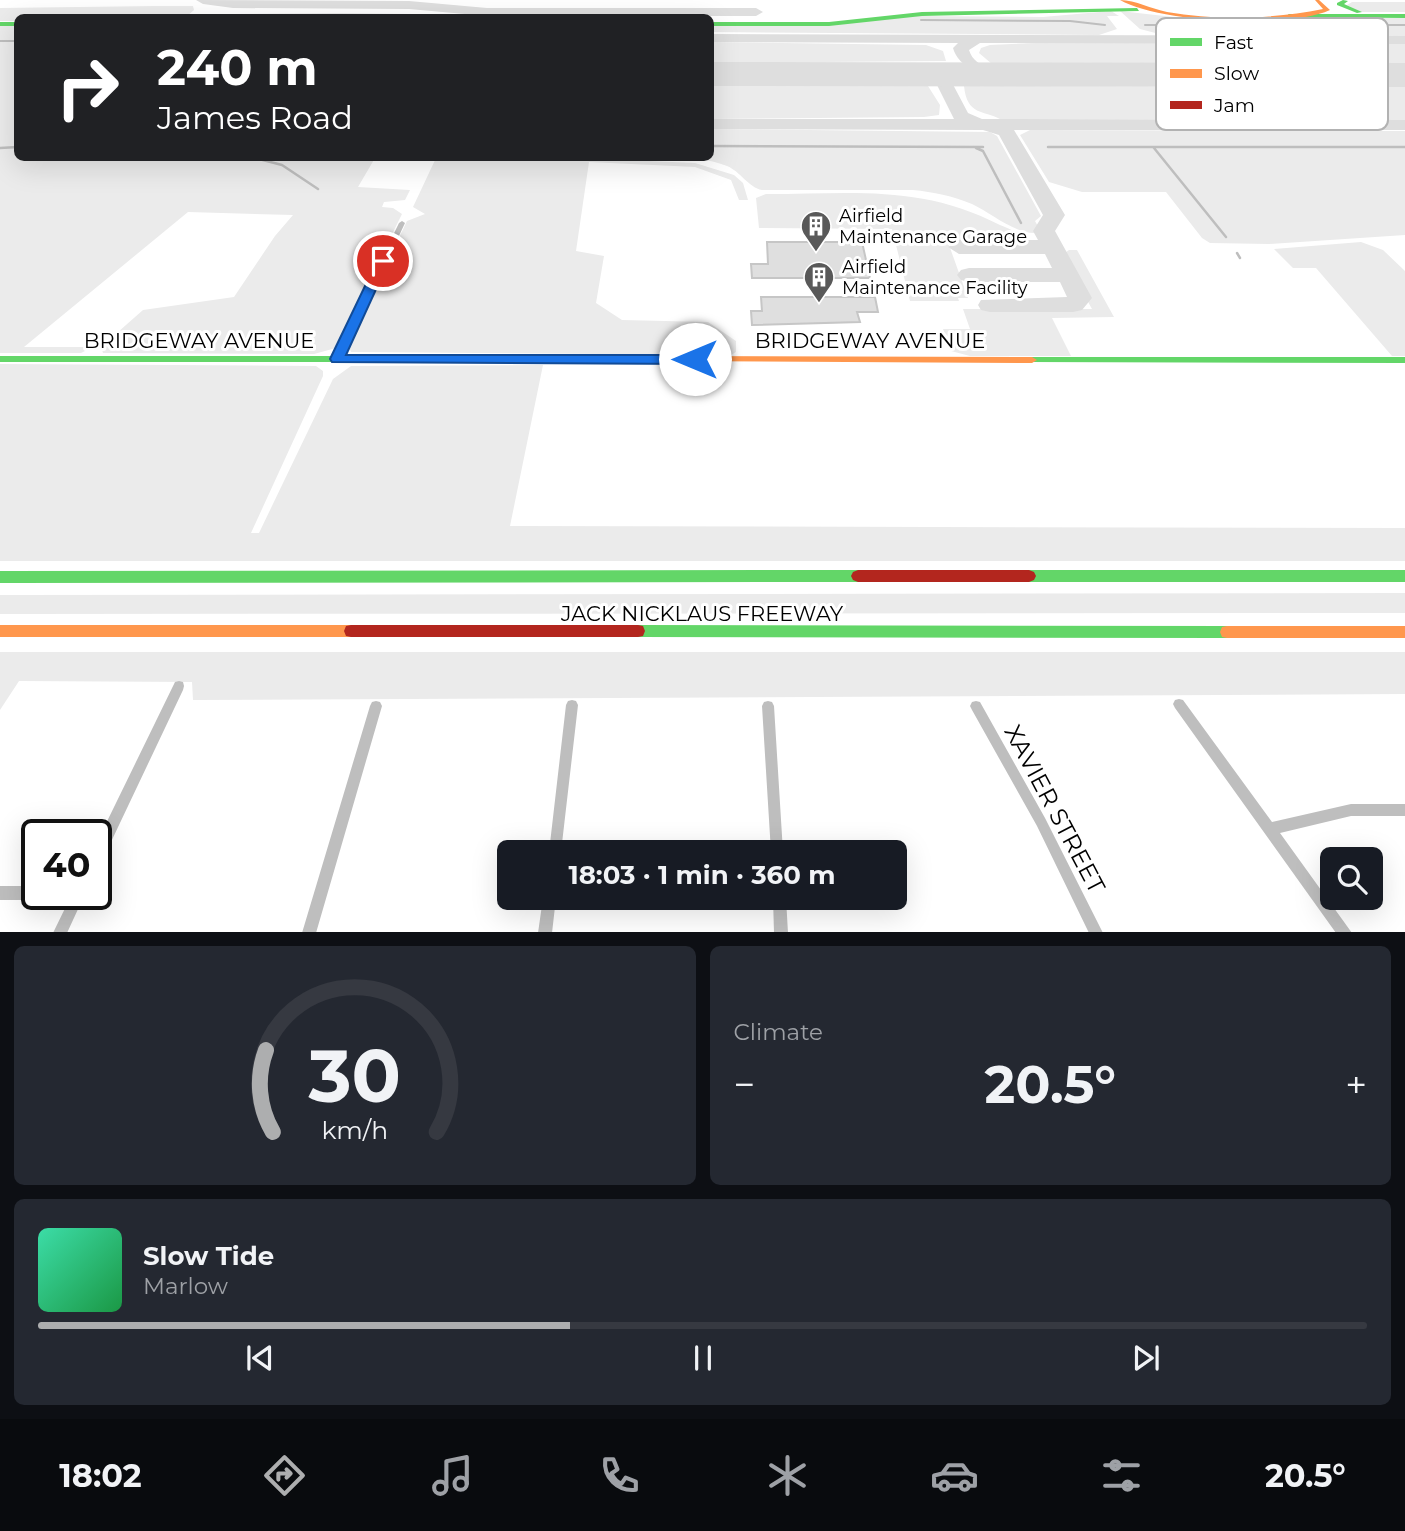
<!DOCTYPE html>
<meta charset="utf-8">
<style>
body{margin:0;font-family:Montserrat,sans-serif;background:#242831;color:#f1f3f6;height:100vh;display:flex;flex-direction:column;font-size:26px;white-space:nowrap}
*{box-sizing:border-box;margin:0}
p{font-size:23px;color:#9ea1a6}
.icon{flex:none;width:38px;height:38px;fill:none;stroke:currentColor;stroke-width:2;stroke-linecap:round;stroke-linejoin:round}
.map{position:relative;height:932px;overflow:hidden}
.side{display:flex;flex-direction:column;gap:14px;padding:14px;background:#0d0f14;flex:1}
.side>*{flex:none}
.guide{position:absolute;left:14px;top:14px;width:700px;height:147px;border-radius:10px;box-shadow:0 7px 28px #0002;background:#202124;color:#fff;overflow:hidden}
.buttons{position:absolute;left:1320px;top:847px;display:grid;gap:14px}
.buttons a{display:grid;place-items:center;width:63px;height:63px;border-radius:10px;background:#171b24;box-shadow:0 7px 28px #0002;font-size:35px}
.speed{position:absolute;left:21px;top:819px;display:flex;gap:14px;font-size:35px;font-weight:700;text-align:center}
.speed>*{display:grid;place-content:center;width:91px;height:91px;border-radius:50%;background:#171b24;box-shadow:0 7px 28px #0002;line-height:1}
.speed .limit{border:4px solid #111;border-radius:10px;background:#fff;color:#111}
.pin{position:absolute;display:grid;place-items:center;width:60px;height:60px;color:#fff;margin:-30px;border:4px solid #fff;border-radius:50%;box-shadow:0 2px 7px #0007}
.me{position:absolute;width:77px;margin:-38px;rotate:270deg;stroke-linejoin:round;filter:drop-shadow(0 0 5px #0008)}
.turn{display:flex;align-items:center;gap:24px;height:147px;padding:0 28px;font-size:32px}
.turn .icon{width:91px;height:91px;stroke-width:2.5}
.turn b{display:block;font-size:49px;line-height:60px}
.big{font-size:52px;font-weight:700;line-height:1.1}
.side .tile{flex:1;display:flex;flex-direction:column;justify-content:center;gap:10px;min-width:0;padding:0 24px;border-radius:10px;background:#242831}
.side .dial{align-items:center;gap:0}
.dial svg{height:182px;overflow:visible;fill:none;stroke:#363941;stroke-width:7;stroke-linecap:round;text-anchor:middle}
.dial text{fill:#f1f3f6;stroke:none}
.song{display:flex;align-items:center;gap:21px}
.cover{width:84px;height:84px;border-radius:10px;background:linear-gradient(135deg,hsl(160 70% 55%),hsl(140 70% 35%))}
.played{height:7px;border-radius:4px;background:linear-gradient(90deg,#adaeaf 40%,#363941 40%)}
.keys{display:flex;justify-content:space-around;direction:ltr}
.heat{display:flex;justify-content:space-between;align-items:center;font-size:38px;direction:ltr}
.side .tiles{flex:1;display:grid;gap:14px;grid-template-columns:1fr 1fr}
.tile:last-child{grid-column:span 2}
.trip{position:absolute;left:497px;top:840px;width:410px;height:70px;border-radius:10px;background:#171b24;box-shadow:0 7px 28px #0002;font-weight:700;line-height:70px;text-align:center}
.tabs{display:flex;height:112px;justify-content:space-around;align-items:center;background:#090b0e;color:#9ea1a6}
.tabs .icon{width:49px;height:49px}
.tabs .active{color:#adaeaf}
.tabs b{font-size:32px;color:#f1f3f6}
.map>svg:first-child{display:block}
</style>
<div class="map">
<svg width="1405" height="933" viewBox="0 0 1405 933">
<rect width="100%" height="100%" fill="#fff"/>
<path fill="#ebebeb" d="M1352,2H1405V12H1361L1347,5Z
M155,6H193L194,10L186,17L18,18L17,21H0V8Z
M1111,11L1119,16H1107L1117,29L1099,35L711,32V26H811L917,16L1043,17Z
M1120,11L1182,18H1405V36L1163,35L1140,29Z
M339,13L414,14L425,17H212L232,14Z
M17,25L18,158H375L358,187L410,190L405,200L384,202L382,207L393,208L402,214L336,348L314,354L103,353L101,347L143,310L234,297L275,236L293,215L188,212L24,347H93L81,353H0V26Z
M711,42L926,45L943,51L946,61L711,63Z
M1059,42L1405,44V64H992L979,53L981,48L990,45Z
M711,86H928L940,105L939,115L924,117L711,119Z
M964,86L1405,87V120L1000,119C984,110 967,116 964,86Z
M711,129L990,132L997,136L1041,216L1035,221L1040,230L1036,233C1015,234 991,213 972,204C953,196 933,192 913,190H762C749,188 740,171 727,166C695,153 659,159 626,158H710Z
M1030,130L1405,131V235L1269,244L1210,243L1202,238L1166,192H1082L1049,182L1020,135Z
M436,158H580L695,163L734,175L743,183L748,200H739L731,180L695,167L589,162L576,251L604,256L596,303L622,320L708,322L736,341V352L731,355L351,352L348,345L407,221L425,214L413,207Z
M766,194C852,194 921,184 1000,225C1009,229 1021,233 1027,242L1020,245H949L968,298H958L959,301H910L892,229L759,228L756,198Z
M1361,242L1383,250L1405,271V356H1392L1316,268H1293L1274,249Z
M1069,250H1077L1114,317L1052,318L1071,356H970L951,351L943,329H970L963,309H1092L1062,255Z
M0,364L316,366L323,371V376L251,533H259L333,379L351,366L543,365L510,526L1405,528V561H0Z
M1405,593V613L0,614V595Z
M0,652H1405V694L193,700L192,682L19,681L0,710Z"/>
<g fill="none" stroke-linecap="round" stroke-linejoin="round">
<path stroke="#bebebe" stroke-width="2" d="M921,20L1070,21L1105,25
M1145,25H1405
M0,41H18"/>
<path stroke="#bebebe" stroke-width="2.5" d="M710,146L983,147
M1048,147H1405
M0,148L18,147
M976,148L983,151L1021,223
M1154,148L1226,237
M255,158L282,165L318,189
M1237,253L1240,258"/>
<path fill="#dedede" fill-rule="evenodd" d="M196,0L409,1L487,8H756L763,12L756,16H487L409,9L233,8L203,4Z
M710,34L1405,36V44L980,43L969,50C976,73 1005,67 1024,72L1026,75C1008,92 959,72 953,48L958,43L710,42Z
M921,70L949,77L968,113L982,119L1405,120V130H1014L1065,215L1055,231L1092,298L1082,310L1073,312H990L981,310L978,305L981,300L1067,297L1060,282H969L961,280L957,275L961,270L969,268H1052L1045,254H959L948,247L959,240H1038L1033,231L1043,215L999,135L983,130L710,129V119H954L936,83L913,75Z"/>
<path fill="#dedede" fill-rule="evenodd" d="M710,62L1405,63V87L710,86Z"/>
</g>
<path fill="#dfdfdf" stroke="#c6c6c6" stroke-width="2" d="M767,242H862L870,278H752L751,264H768Z
M761,297H875L878,312H857L860,322L752,325L751,311H762Z"/>
<g fill="none" stroke-linecap="round" stroke-linejoin="round">
<path fill="#bebebe" fill-rule="evenodd" d="M402,221L405,223L341,359L337,361H334L333,359L399,223Z
M179,681L183,682L184,686L183,690L101,863L96,864V844L175,682Z
M1179,699L1183,700L1272,822L1351,804H1405V816H1351L1280,833L1352,933H1336L1175,708L1173,704L1175,700Z
M572,700L576,701L578,705L561,852H549L566,705L568,701Z
M376,701L380,702L382,706L316,933H302L370,706L372,702Z
M768,701L772,702L774,706L783,852H771L762,706L764,702Z
M976,701L980,702L1045,818L1103,933H1089L1037,826L972,710L970,706L972,702Z
M0,886H37V894H43L42,898L37,900H0Z
M72,894H85L67,933H53Z
M543,898H556L552,933H538Z
M773,898H786L788,933H774Z"/>
<path fill="#63d668" fill-rule="evenodd" d="M1343,0L1348,1L1344,4L1362,12L1357,13L1337,5V3Z
M1137,8L1139,11L922,16L829,26H710V22H829L922,12Z
M1288,14H1405V18L1290,17Z
M0,22H18V26H0Z
M0,356H669L674,359L669,362H0Z
M1032,357H1405V363L1028,362L1027,360L1028,358Z
M858,570L863,572L865,576L863,580L858,582L0,583V571Z
M1029,570H1405V582H1029L1024,580L1022,576L1024,572Z
M638,625L1227,626L1232,627L1234,632L1232,637L1227,638L638,637L633,636L631,631L633,626Z"/>
<path fill="#ff974d" fill-rule="evenodd" d="M1120,0C1136,0 1151,9 1167,12C1218,21 1272,19 1323,9L1315,0H1319L1330,10C1288,29 1160,23 1120,0Z
M669,356L1032,357L1037,360L1032,363L665,361L664,359Z
M0,625H351L356,626L358,631L356,636L351,637H0Z
M1227,626H1405V638H1227L1222,637L1220,632L1222,627Z"/>
<path fill="#b3261e" fill-rule="evenodd" d="M858,570H1029L1034,572L1036,576L1034,580L1029,582H858L853,580L851,576L853,572Z
M351,625H638L643,626L645,631L643,636L638,637H351L346,636L344,631L346,626Z"/>
</g>
<path fill="#1a73e8" stroke="#114b97" stroke-width="2" d="M383,258L389,261L346,355H695L702,359L695,364L332,362L330,359L377,261Z"/>
<defs>
<g id="building-pin" transform="scale(1.575)"><path d="M0 17L-7.5 6A9.5 9.5 0 1 1 7.5 6Z" fill="#595959" stroke="#fff"/><path d="M-4-6H4V6H1V3H-1V6H-4ZM-2.5-4.3h1.7v1.8h-1.7ZM.8-4.3h1.7v1.8H.8ZM-2.5-1h1.7V.8h-1.7ZM.8-1h1.7V.8H.8Z" fill="#fff"/></g>
</defs>
<g fill-rule="evenodd">
<use href="#building-pin" x="816" y="226"/>
<use href="#building-pin" x="819" y="277"/>
</g>
<g text-anchor="middle" dominant-baseline="central" stroke-width="6" stroke-linejoin="round" paint-order="stroke">
<g font-size="18" fill="#000" stroke="#fff" text-anchor="start">
<text x="839" y="216">Airfield<tspan x="839" dy="21">Maintenance Garage</tspan></text>
<text x="842" y="267">Airfield<tspan x="842" dy="21">Maintenance Facility</tspan></text>
</g>
<g font-size="21" fill="#000" stroke="#fff">
<text x="199" y="340">BRIDGEWAY AVENUE</text>
<text x="870" y="340">BRIDGEWAY AVENUE</text>
<text x="702" y="613">JACK NICKLAUS FREEWAY</text>
</g>
<g font-size="24" fill="#000" stroke="#fff">
<text transform="translate(1055 809) rotate(62)">XAVIER STREET</text>
</g>
</g>
<rect x="1156" y="18" width="232" height="112" rx="10" fill="#fff" stroke="#b2b2b2" stroke-width="2"/>
<rect x="1170" y="38" width="32" height="8" fill="#63d668"/>
<rect x="1170" y="69" width="32" height="9" fill="#ff974d"/>
<rect x="1170" y="101" width="32" height="8" fill="#b3261e"/>
<g font-size="19" fill="#000">
<text x="1214" y="49">Fast</text>
<text x="1214" y="80">Slow</text>
<text x="1214" y="112">Jam</text>
</g>
</svg>
<div class="buttons">
<a><svg class="icon" aria-label="search" viewBox="0 0 24 24"><circle cx="10" cy="10" r="6"/><path d="M15 15l6 6"/></svg></a>
</div>
<div class="speed"><div class="limit">40</div></div>
<div class="pin" style="left:383px;top:261px;background:#d93025"><svg class="icon" aria-label="arrive" viewBox="0 0 24 24"><path d="M6 21V4h12l-3 4 3 4H6"/></svg></div>
<svg class="me" style="left:695px;top:359px" viewBox="-20 -20 40 40"><circle r="19" fill="#fff"/><path d="M0-13L10 11 0 6-10 11z" fill="#1a73e8"/></svg>
<div class="trip">18:03 · 1 min · 360 m</div>
<div class="guide">
<div class="turn"><svg class="icon" aria-label="right" viewBox="0 0 24 24"><path d="M7 20v-9h11M14 6l5 5-5 5"/></svg><div><b>240 m</b>James Road</div></div>
</div>
</div>
<section class="side">
<div class="tiles">
<div class="tile dial"><svg viewBox="0 0 100 80">
<path d="M14 69A42 42 0 1 1 86 69"/>
<path d="M14 69A42 42 0 0 1 11 33" stroke="#adaeaf"/>
<text x="50" y="56" font-size="32" font-weight="700">30</text>
<text x="50" y="72" font-size="11">km/h</text>
</svg></div>
<div class="tile"><p>Climate</p>
<div class="heat"><a>−</a><b class="big">20.5°</b><a>+</a></div>
</div>
<div class="tile">
<div class="song"><i class="cover"></i><div><b>Slow Tide</b><p>Marlow</p></div></div>
<div class="played"></div>
<div class="keys"><svg class="icon" aria-label="previous" viewBox="0 0 24 24"><path d="M18 5L8 12l10 7zM5 5v14"/></svg><svg class="icon" aria-label="pause" viewBox="0 0 24 24"><path d="M8 5v14M16 5v14"/></svg><svg class="icon" aria-label="next" viewBox="0 0 24 24"><path d="M6 5l10 7-10 7zM19 5v14"/></svg></div>
</div>
</div>
</section>
<nav class="tabs">
<b>18:02</b>
<svg class="icon active" aria-label="directions" viewBox="0 0 24 24"><path d="M12 3l9 9-9 9-9-9zM9 14v-3h6M13 9l2 2-2 2"/></svg>
<svg class="icon" aria-label="music" viewBox="0 0 24 24"><path d="M9 18V5l10-2v13"/><circle cx="6" cy="18" r="3"/><circle cx="16" cy="16" r="3"/></svg>
<svg class="icon" aria-label="phone" viewBox="0 0 24 24"><path d="M5 4h4l2 5-3 2q2 4 5 5l2-3 5 2v4C11 20 4 13 5 4z"/></svg>
<svg class="icon" aria-label="climate" viewBox="0 0 24 24"><path d="M12 3v18M4 7l16 10M4 17L20 7"/></svg>
<svg class="icon" aria-label="car" viewBox="0 0 24 24"><path d="M5 17H2v-5l4-1 3-4h7l3 4 3 1v5h-3M9 17h6M6 11h13"/><circle cx="7" cy="17" r="2"/><circle cx="17" cy="17" r="2"/></svg>
<svg class="icon" aria-label="filters" viewBox="0 0 24 24"><path d="M4 7h16M4 17h16"/><circle cx="9" cy="7" r="2"/><circle cx="15" cy="17" r="2"/></svg>
<b>20.5°</b>
</nav>
